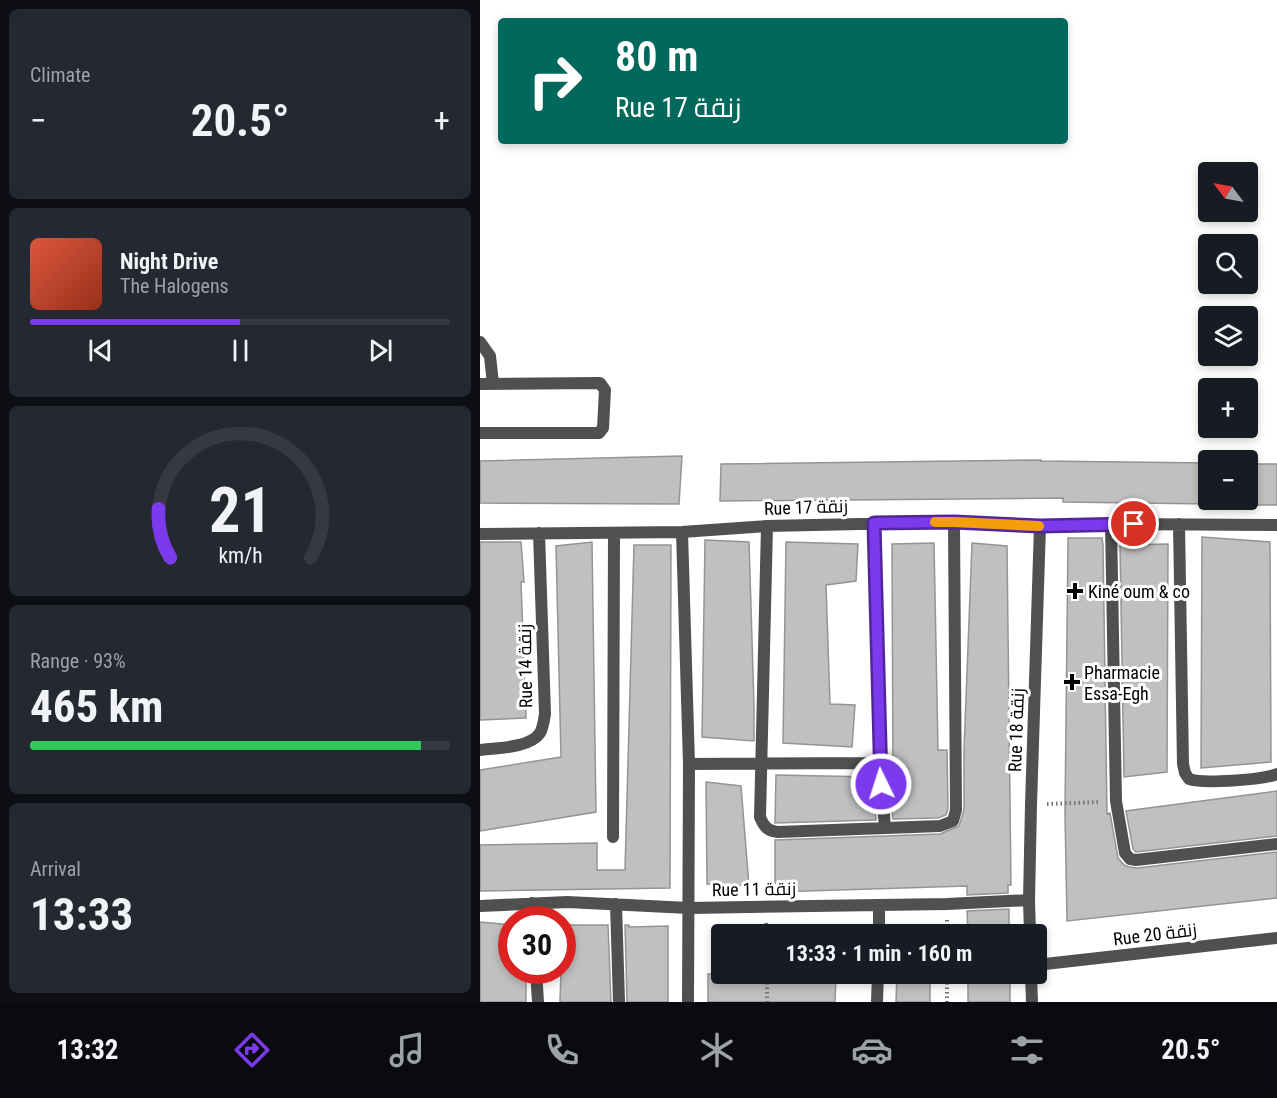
<!DOCTYPE html>
<meta charset="utf-8">
<style>
body{margin:0;font-family:"Roboto Condensed",Cairo,sans-serif;background:#242831;color:#f1f3f6;height:100vh;display:flex;flex-direction:column;font-size:22px;white-space:nowrap}
*{box-sizing:border-box;margin:0}
p{font-size:20px;color:#9ea1a6}
.icon{flex:none;width:33px;height:33px;fill:none;stroke:currentColor;stroke-width:2;stroke-linecap:round;stroke-linejoin:round}
.map{position:relative;flex:1;overflow:hidden}
.panel{display:flex;flex-direction:column;gap:9px;padding:9px;background:#0d0f14;width:480px}
.panel>*{flex:none}
.top-card{position:absolute;left:18px;top:18px;width:570px;height:126px;border-radius:6px;box-shadow:0 3px 9px #0003;background:#00695c;color:#fff;overflow:hidden}
.needle{width:39px;rotate:302deg}
.buttons{position:absolute;left:718px;top:162px;display:grid;gap:12px}
.buttons a{display:grid;place-items:center;width:60px;height:60px;border-radius:6px;background:#171b24;box-shadow:0 3px 9px #0003;font-size:30px}
.speed{position:absolute;left:18px;top:906px;display:flex;gap:12px;font-size:30px;font-weight:700;text-align:center}
.speed>*{display:grid;place-content:center;width:78px;height:78px;border-radius:50%;background:#171b24;box-shadow:0 3px 9px #0003;line-height:1}
.speed .limit{border:9px solid #d22;background:#fff;color:#111}
.pin{position:absolute;display:grid;place-items:center;width:51px;height:51px;color:#fff;margin:-26px;border:3px solid #fff;border-radius:50%;box-shadow:0 2px 6px #0007}
.me{position:absolute;width:66px;margin:-33px;rotate:356deg;stroke-linejoin:round;filter:drop-shadow(0 0 4px #0008)}
.turn{display:flex;align-items:center;gap:21px;height:126px;padding:0 18px;font-size:27px}
.turn .icon{width:78px;height:78px;stroke-width:2.5}
.turn b{display:block;font-size:42px;line-height:51px}
.big{font-size:45px;font-weight:700;line-height:1.1}
.panel .tile{flex:1;display:flex;flex-direction:column;justify-content:center;gap:9px;min-width:0;padding:0 21px;border-radius:9px;background:#242831}
.panel .dial{align-items:center;gap:0}
.dial svg{height:156px;overflow:visible;fill:none;stroke:#363941;stroke-width:7;stroke-linecap:round;text-anchor:middle}
.dial text{fill:#f1f3f6;stroke:none}
.song{display:flex;align-items:center;gap:18px}
.cover{width:72px;height:72px;border-radius:9px;background:linear-gradient(135deg,hsl(10 70% 55%),hsl(10 70% 35%))}
.played{height:6px;border-radius:3px;background:linear-gradient(90deg,#7c3aed 50%,#363941 50%)}
.keys{display:flex;justify-content:space-around;direction:ltr}
.heat{display:flex;justify-content:space-between;align-items:center;font-size:33px;direction:ltr}
.charge{height:9px;border-radius:4px;background:linear-gradient(90deg,#34c759 93%,#363941 0)}
.trip{position:absolute;left:231px;top:924px;width:336px;height:60px;border-radius:6px;background:#171b24;box-shadow:0 3px 9px #0003;font-weight:700;line-height:60px;text-align:center}
.dock{display:flex;height:96px;justify-content:space-around;align-items:center;background:#090b0e;color:#9ea1a6}
.dock .icon{width:42px;height:42px}
.dock .on{color:#7c3aed}
.dock b{font-size:27px;color:#f1f3f6}
main{display:flex;flex:1;min-height:0}
.map>svg:first-child{display:block}
</style>
<main>
<section class="panel">
<div class="tile"><p>Climate</p>
<div class="heat"><a>−</a><b class="big">20.5°</b><a>+</a></div>
</div>
<div class="tile">
<div class="song"><i class="cover"></i><div><b>Night Drive</b><p>The Halogens</p></div></div>
<div class="played"></div>
<div class="keys"><svg class="icon" aria-label="previous" viewBox="0 0 24 24"><path d="M18 5L8 12l10 7zM5 5v14"/></svg><svg class="icon" aria-label="pause" viewBox="0 0 24 24"><path d="M8 5v14M16 5v14"/></svg><svg class="icon" aria-label="next" viewBox="0 0 24 24"><path d="M6 5l10 7-10 7zM19 5v14"/></svg></div>
</div>
<div class="tile dial"><svg viewBox="0 0 100 80">
<path d="M14 69A42 42 0 1 1 86 69"/>
<path d="M14 69A42 42 0 0 1 8 44" stroke="#7c3aed"/>
<text x="50" y="56" font-size="32" font-weight="700">21</text>
<text x="50" y="72" font-size="11">km/h</text>
</svg></div>
<div class="tile"><p>Range · 93%</p><b class="big">465 km</b><div class="charge"></div></div>
<div class="tile"><p>Arrival</p><b class="big">13:33</b></div>
</section>
<div class="map">
<svg width="797" height="1002" viewBox="0 0 797 1002">
<rect width="100%" height="100%" fill="#fff"/>
<path fill="#c0c0c0" stroke="#949494" stroke-width="1.5" d="M202,456L199,504L0,503V461Z
M561,460V461L729,463V504L583,502V498L240,501L241,464Z
M768,464H797V505H768Z
M722,537L790,542L791,762L721,768Z
M588,538H622L623,545L627,814L630,813L638,858L644,865L649,867L657,868L797,852V898L587,921L585,813Z
M225,540L269,542L274,705V741L222,737Z
M0,542H41L44,582H41L46,718L0,720Z
M112,542L116,812L0,831V770L81,757L76,546Z
M306,542L378,544L376,581L346,585L350,704L375,705L372,747L303,743Z
M454,543L458,750H467L468,809L466,815L458,818L413,819L409,778H413L412,544Z
M492,543L527,546L531,885H528V893L487,895V886L295,892V840L460,834L479,826L484,810V750Z
M688,544L687,772L644,777L640,545Z
M154,545H191L190,888L0,891V845L117,843V870H145Z
M296,775L393,777L396,820L295,823Z
M226,782L261,786L269,886L227,884Z
M797,791V836L656,852L653,849L646,811Z
M529,909V934H488L487,911Z
M0,922L32,925V970H46V1002H0Z
M82,925H128L131,1002H80L81,970H82Z
M145,925H149V927L188,926V1002H147Z
M228,974H356L355,1002H228Z
M417,974H450V1002H416Z
M488,974H530V1002H488Z"/>
<g fill="none" stroke-linecap="round" stroke-linejoin="round">
<path stroke="#727272" stroke-width="4" stroke-dasharray="1.5 3" stroke-linecap="butt" d="M567,804L620,802
M467,920V934
M286,923L287,934
M287,974V1002
M467,974V1002"/>
<path stroke="#505050" stroke-width="12" d="M0,342L10,356L13,384
M0,384L120,383L125,390L123,428L119,433H0"/>
<path stroke="#505050" stroke-width="12" d="M394,523L400,763L405,828
M631,524L636,801L645,853L650,859L656,860L797,844
M699,524L703,764L705,773L709,779C722,784 783,780 797,774
M287,526L280,817C284,827 288,831 298,832L460,826L473,821L476,810L474,522
M202,532L209,764L208,1002
M0,534L202,532L287,526L474,522L560,526L631,524L797,525
M0,750C17,748 50,748 60,733C63,728 64,720 65,714L59,533
M209,764L400,763
M133,837L134,533
M52,903L53,920
M136,904L139,1002
M0,906L87,902L209,908L467,904L549,900
M399,934V905
M550,934L549,900L551,805L560,526
M556,965L797,938
M56,970L58,1002
M551,974L552,1002
M397,1002L398,974"/>
</g>
<g fill="none" stroke-linecap="round" stroke-linejoin="round">
<g stroke="#51269a" stroke-width="15">
<path id="route" d="M401,784L394,523L474,522L560,526L654,524"/>
</g>
<use href="#route" stroke="#7c3aed" stroke-width="10"/>
<path stroke="#f59e0b" stroke-width="10" d="M455,522H474L559,526"/>
</g>
<g fill="#000" stroke="#fff" stroke-width="2">
<path d="M592 582h6v6h6v6h-6v6h-6v-6h-6v-6h6z"/>
<path d="M589 673h6v6h6v6h-6v6h-6v-6h-6v-6h6z"/>
</g>
<g text-anchor="middle" dominant-baseline="central" stroke-width="6" stroke-linejoin="round" paint-order="stroke">
<g font-size="18" fill="#000" stroke="#fff">
<text transform="translate(326 507) rotate(-2)">Rue 17 زنقة</text>
<text transform="translate(45 666) rotate(-91)">Rue 14 زنقة</text>
<text transform="translate(536 730) rotate(-88)">Rue 18 زنقة</text>
<text transform="translate(274 889) rotate(-1)">Rue 11 زنقة</text>
<text transform="translate(675 934) rotate(-7)">Rue 20 زنقة</text>
</g>
<g font-size="18" fill="#000" stroke="#fff" text-anchor="start">
<text x="608" y="591">Kiné oum &amp; co</text>
<text x="604" y="672">Pharmacie<tspan x="604" dy="21">Essa-Egh</tspan></text>
</g>
</g>
</svg>
<div class="buttons">
<a><svg class="needle" viewBox="-14 -14 28 28"><path d="M0-13l5 13h-10z" fill="#e53935"/><path d="M0 13l5-13h-10z" fill="#9ea1a6"/></svg></a>
<a><svg class="icon" aria-label="search" viewBox="0 0 24 24"><circle cx="10" cy="10" r="6"/><path d="M15 15l6 6"/></svg></a>
<a><svg class="icon" aria-label="layers" viewBox="0 0 24 24"><path d="M12 4l9 5-9 5-9-5zM3 14l9 5 9-5"/></svg></a>
<a>+</a>
<a>−</a>
</div>
<div class="speed"><div class="limit">30</div></div>
<div class="pin" style="left:654px;top:524px;background:#d93025"><svg class="icon" aria-label="arrive" viewBox="0 0 24 24"><path d="M6 21V4h12l-3 4 3 4H6"/></svg></div>
<svg class="me" style="left:401px;top:784px" viewBox="-20 -20 40 40"><circle r="17" fill="#7c3aed" stroke="#fff" stroke-width="3"/><path d="M0-11L8 9 0 5-8 9z" fill="#fff"/></svg>
<div class="trip">13:33 · 1 min · 160 m</div>
<div class="top-card">
<div class="turn"><svg class="icon" aria-label="right" viewBox="0 0 24 24"><path d="M7 20v-9h11M14 6l5 5-5 5"/></svg><div><b>80 m</b>Rue 17 زنقة</div></div>
</div>
</div>
</main>
<nav class="dock">
<b>13:32</b>
<svg class="icon on" aria-label="directions" viewBox="0 0 24 24"><path d="M12 3l9 9-9 9-9-9zM9 14v-3h6M13 9l2 2-2 2"/></svg>
<svg class="icon" aria-label="music" viewBox="0 0 24 24"><path d="M9 18V5l10-2v13"/><circle cx="6" cy="18" r="3"/><circle cx="16" cy="16" r="3"/></svg>
<svg class="icon" aria-label="phone" viewBox="0 0 24 24"><path d="M5 4h4l2 5-3 2q2 4 5 5l2-3 5 2v4C11 20 4 13 5 4z"/></svg>
<svg class="icon" aria-label="climate" viewBox="0 0 24 24"><path d="M12 3v18M4 7l16 10M4 17L20 7"/></svg>
<svg class="icon" aria-label="car" viewBox="0 0 24 24"><path d="M5 17H2v-5l4-1 3-4h7l3 4 3 1v5h-3M9 17h6M6 11h13"/><circle cx="7" cy="17" r="2"/><circle cx="17" cy="17" r="2"/></svg>
<svg class="icon" aria-label="filters" viewBox="0 0 24 24"><path d="M4 7h16M4 17h16"/><circle cx="9" cy="7" r="2"/><circle cx="15" cy="17" r="2"/></svg>
<b>20.5°</b>
</nav>
